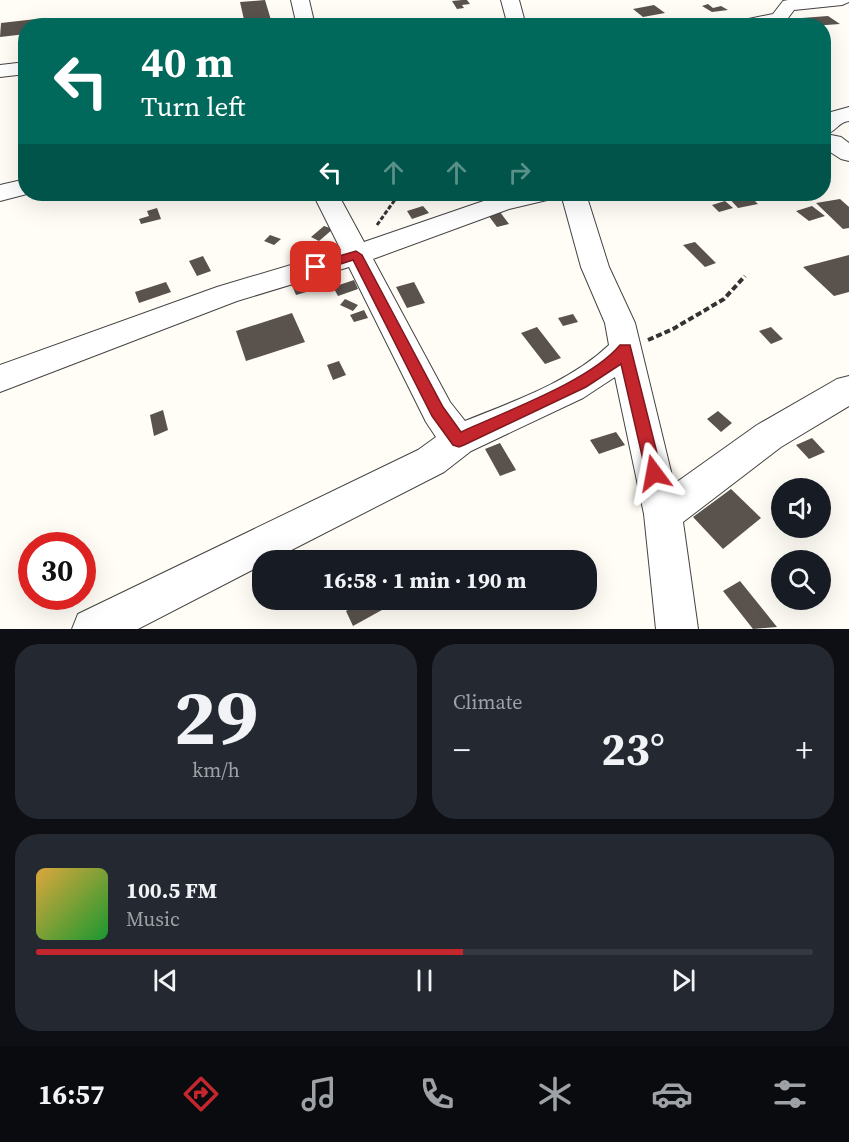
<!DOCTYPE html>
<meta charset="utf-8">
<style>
body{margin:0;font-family:"Source Serif 4",serif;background:#242831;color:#f1f3f6;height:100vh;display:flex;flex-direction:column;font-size:22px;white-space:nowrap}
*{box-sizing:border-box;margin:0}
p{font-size:20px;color:#9ea1a6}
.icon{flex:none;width:33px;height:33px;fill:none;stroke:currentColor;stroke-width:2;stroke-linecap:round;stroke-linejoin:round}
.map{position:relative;height:629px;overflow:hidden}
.panel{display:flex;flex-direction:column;gap:15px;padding:15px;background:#0d0f14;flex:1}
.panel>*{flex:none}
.guide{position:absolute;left:18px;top:18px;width:813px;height:183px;border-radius:24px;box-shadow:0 6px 24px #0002;background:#00695c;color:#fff;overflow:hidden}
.tools{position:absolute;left:771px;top:478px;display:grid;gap:12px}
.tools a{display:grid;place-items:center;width:60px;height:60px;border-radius:50%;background:#171b24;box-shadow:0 6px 24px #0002;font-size:30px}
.speed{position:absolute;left:18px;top:532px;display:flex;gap:12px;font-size:30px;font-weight:700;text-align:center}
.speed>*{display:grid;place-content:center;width:78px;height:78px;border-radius:50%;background:#171b24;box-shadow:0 6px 24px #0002;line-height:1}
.speed .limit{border:9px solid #d22;background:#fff;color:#111}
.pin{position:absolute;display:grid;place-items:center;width:51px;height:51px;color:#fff;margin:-26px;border-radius:12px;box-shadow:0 3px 9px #0006}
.me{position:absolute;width:66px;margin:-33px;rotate:347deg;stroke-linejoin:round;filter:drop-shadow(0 0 4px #0008)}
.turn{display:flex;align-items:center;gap:21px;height:126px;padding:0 24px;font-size:27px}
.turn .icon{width:78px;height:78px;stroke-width:2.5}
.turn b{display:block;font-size:42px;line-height:51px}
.lanes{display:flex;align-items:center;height:57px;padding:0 24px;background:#0003;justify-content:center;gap:30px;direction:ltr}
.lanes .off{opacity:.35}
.big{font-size:45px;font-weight:700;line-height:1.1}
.panel .card{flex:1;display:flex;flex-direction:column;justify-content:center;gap:9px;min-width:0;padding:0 21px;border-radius:24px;background:#242831}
.panel .dial{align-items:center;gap:0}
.dial b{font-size:78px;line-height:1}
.song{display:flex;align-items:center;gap:18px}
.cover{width:72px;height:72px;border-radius:9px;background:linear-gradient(135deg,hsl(40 70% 55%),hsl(130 70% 35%))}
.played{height:6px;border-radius:3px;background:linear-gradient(90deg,#c4262e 55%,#363941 55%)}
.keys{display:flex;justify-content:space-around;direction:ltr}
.heat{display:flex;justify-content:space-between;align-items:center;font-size:33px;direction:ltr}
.panel .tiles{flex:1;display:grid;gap:15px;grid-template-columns:1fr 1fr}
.card:last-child{grid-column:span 2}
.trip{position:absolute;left:252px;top:550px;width:345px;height:60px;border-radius:24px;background:#171b24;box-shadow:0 6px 24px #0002;font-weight:700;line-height:60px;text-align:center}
.tabs{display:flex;height:96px;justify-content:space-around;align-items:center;background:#090b0e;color:#9ea1a6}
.tabs .icon{width:42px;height:42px}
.tabs .active{color:#c4262e}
.tabs b{font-size:27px;color:#f1f3f6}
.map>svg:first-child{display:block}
</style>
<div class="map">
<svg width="849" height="629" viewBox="0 0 849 629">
<rect width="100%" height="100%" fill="#fffdf5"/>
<path fill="#5a524d" d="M265,0L271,20L245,24L240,2Z
M462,0H467L470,4L462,5L464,8L457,9L452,1Z
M708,4L713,8L721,6L728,10L712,12L702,6Z
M654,5L665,13L643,17L633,9Z
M828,16L840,24L812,26L802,18Z
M36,19L34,26H26V34L0,37L1,23Z
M738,194H748L758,204L738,208L727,196Z
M840,199L849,207V228L843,229L816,203Z
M725,201L733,208L719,212L712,205Z
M423,206L429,213L412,219L407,211Z
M812,206L825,216L809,221L796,211Z
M157,208L161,219L141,224L139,219L149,216L147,211Z
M500,212L509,224L497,227L488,215Z
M324,226L333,229L319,241L311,237Z
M270,235L281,239L274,245L264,241Z
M695,242L716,263L705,267L683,245Z
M849,255V292L834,296L803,267Z
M203,256L211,271L197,276L189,261Z
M333,274L337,283L296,295L292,285Z
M354,280L358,289L338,296L333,287Z
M166,282L171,292L139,303L135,292Z
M414,282L425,303L407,308L396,287Z
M345,299L358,305L353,311L340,305Z
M364,310L368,318L354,322L350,315Z
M292,313L305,342L246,361L236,331Z
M573,314L578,322L563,326L558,318Z
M537,327L561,358L545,364L521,333Z
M771,327L783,339L771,344L759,331Z
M339,361L346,375L333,380L327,365Z
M163,410L168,430L154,436L150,415Z
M718,411L732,423L721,432L707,419Z
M616,432L625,445L599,454L590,440Z
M812,438L825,452L809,459L796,445Z
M500,443L516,470L500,476L485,449Z
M731,489L761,518L723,549L693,517Z
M740,581L777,627L753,629L723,591Z
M366,600H389L391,605L353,626L346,611Z"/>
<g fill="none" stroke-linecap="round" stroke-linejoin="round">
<g stroke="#444" stroke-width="2">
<path id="minor" d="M291,0H309L315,26H297Z
M501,0H519L526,26H508Z
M788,0H849V2L842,5L794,10L785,22L769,26H731L734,22L773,14L783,1Z
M26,62V74L0,77V65Z
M849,107V121C838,122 836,132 826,134L841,137L849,143V161L841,159L824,148V114Z
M26,179L27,194L0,201V185Z
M313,194H338L364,242L501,195L550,194L547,200L509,209L373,259L450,402L465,421C514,401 570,382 609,345L605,323L581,267L561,194H586L609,267L635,323L674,484L757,425L837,379L849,376V406L781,447L683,522L698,629H656L644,514L615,377L583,398L471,451L444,472L270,561H262V565L138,629H72L78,614L418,450L436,437L426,422L349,267L237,301L0,392V365L217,287L341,250Z"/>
</g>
<path stroke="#333" stroke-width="3" stroke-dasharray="4.5 2" stroke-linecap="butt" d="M377,225L399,194"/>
<path stroke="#333" stroke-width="4" stroke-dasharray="6 3" stroke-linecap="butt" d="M648,340L673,329L724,299L745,276"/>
<use href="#minor" fill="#fff" fill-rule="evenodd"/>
</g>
<path fill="#c4262e" stroke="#7f191e" stroke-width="1.5" d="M356,251L362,255L443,407L461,432C506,411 590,381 620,345H630L662,473L660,478L654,480L648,478L646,473L621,364L586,387L464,445L459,447L453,445L432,416L353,260L316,272L310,267L312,264Z"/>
</svg>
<div class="tools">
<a><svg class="icon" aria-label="sound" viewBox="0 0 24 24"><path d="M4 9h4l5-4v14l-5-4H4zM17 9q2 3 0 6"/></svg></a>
<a><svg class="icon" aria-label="search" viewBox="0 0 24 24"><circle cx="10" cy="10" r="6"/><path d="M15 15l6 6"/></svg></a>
</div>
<div class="speed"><div class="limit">30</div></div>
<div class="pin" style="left:316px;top:267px;background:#d93025"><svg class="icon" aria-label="arrive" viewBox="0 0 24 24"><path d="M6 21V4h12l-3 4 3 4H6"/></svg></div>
<svg class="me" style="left:654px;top:473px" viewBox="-20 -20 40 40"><path d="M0-17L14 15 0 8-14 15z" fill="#c4262e" stroke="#fff" stroke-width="4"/></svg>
<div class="trip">16:58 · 1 min · 190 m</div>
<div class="guide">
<div class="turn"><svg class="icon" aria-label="left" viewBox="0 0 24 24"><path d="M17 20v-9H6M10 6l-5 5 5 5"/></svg><div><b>40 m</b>Turn left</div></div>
<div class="lanes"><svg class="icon" aria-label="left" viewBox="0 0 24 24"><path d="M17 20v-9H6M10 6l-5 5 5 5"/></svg><svg class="icon off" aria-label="ahead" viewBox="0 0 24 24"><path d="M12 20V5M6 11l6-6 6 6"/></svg><svg class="icon off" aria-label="ahead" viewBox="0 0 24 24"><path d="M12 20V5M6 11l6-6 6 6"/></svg><svg class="icon off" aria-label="right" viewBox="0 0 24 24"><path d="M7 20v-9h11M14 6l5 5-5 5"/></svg></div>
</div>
</div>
<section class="panel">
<div class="tiles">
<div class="card dial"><b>29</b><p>km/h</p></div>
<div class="card"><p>Climate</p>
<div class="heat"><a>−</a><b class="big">23°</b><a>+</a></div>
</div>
<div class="card">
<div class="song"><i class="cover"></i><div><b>100.5 FM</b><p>Music</p></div></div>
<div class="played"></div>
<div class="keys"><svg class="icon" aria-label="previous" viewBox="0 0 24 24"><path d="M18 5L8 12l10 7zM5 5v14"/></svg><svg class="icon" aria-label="pause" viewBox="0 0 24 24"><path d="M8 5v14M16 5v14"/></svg><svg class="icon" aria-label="next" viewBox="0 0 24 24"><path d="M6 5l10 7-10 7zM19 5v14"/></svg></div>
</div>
</div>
</section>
<nav class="tabs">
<b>16:57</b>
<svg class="icon active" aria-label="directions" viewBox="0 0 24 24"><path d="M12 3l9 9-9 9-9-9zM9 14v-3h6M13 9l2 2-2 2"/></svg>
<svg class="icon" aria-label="music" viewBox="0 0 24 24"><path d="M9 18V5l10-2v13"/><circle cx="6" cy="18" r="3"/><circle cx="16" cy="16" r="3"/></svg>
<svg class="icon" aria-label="phone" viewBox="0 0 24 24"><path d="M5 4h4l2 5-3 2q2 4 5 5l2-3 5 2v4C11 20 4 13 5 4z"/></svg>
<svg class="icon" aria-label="climate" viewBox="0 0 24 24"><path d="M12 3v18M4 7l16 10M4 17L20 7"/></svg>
<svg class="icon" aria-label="car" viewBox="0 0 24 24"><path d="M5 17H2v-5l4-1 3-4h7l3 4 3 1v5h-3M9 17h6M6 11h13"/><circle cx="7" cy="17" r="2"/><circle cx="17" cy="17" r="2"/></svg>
<svg class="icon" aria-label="filters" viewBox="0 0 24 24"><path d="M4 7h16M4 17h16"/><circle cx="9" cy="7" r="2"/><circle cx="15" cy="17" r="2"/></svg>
</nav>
